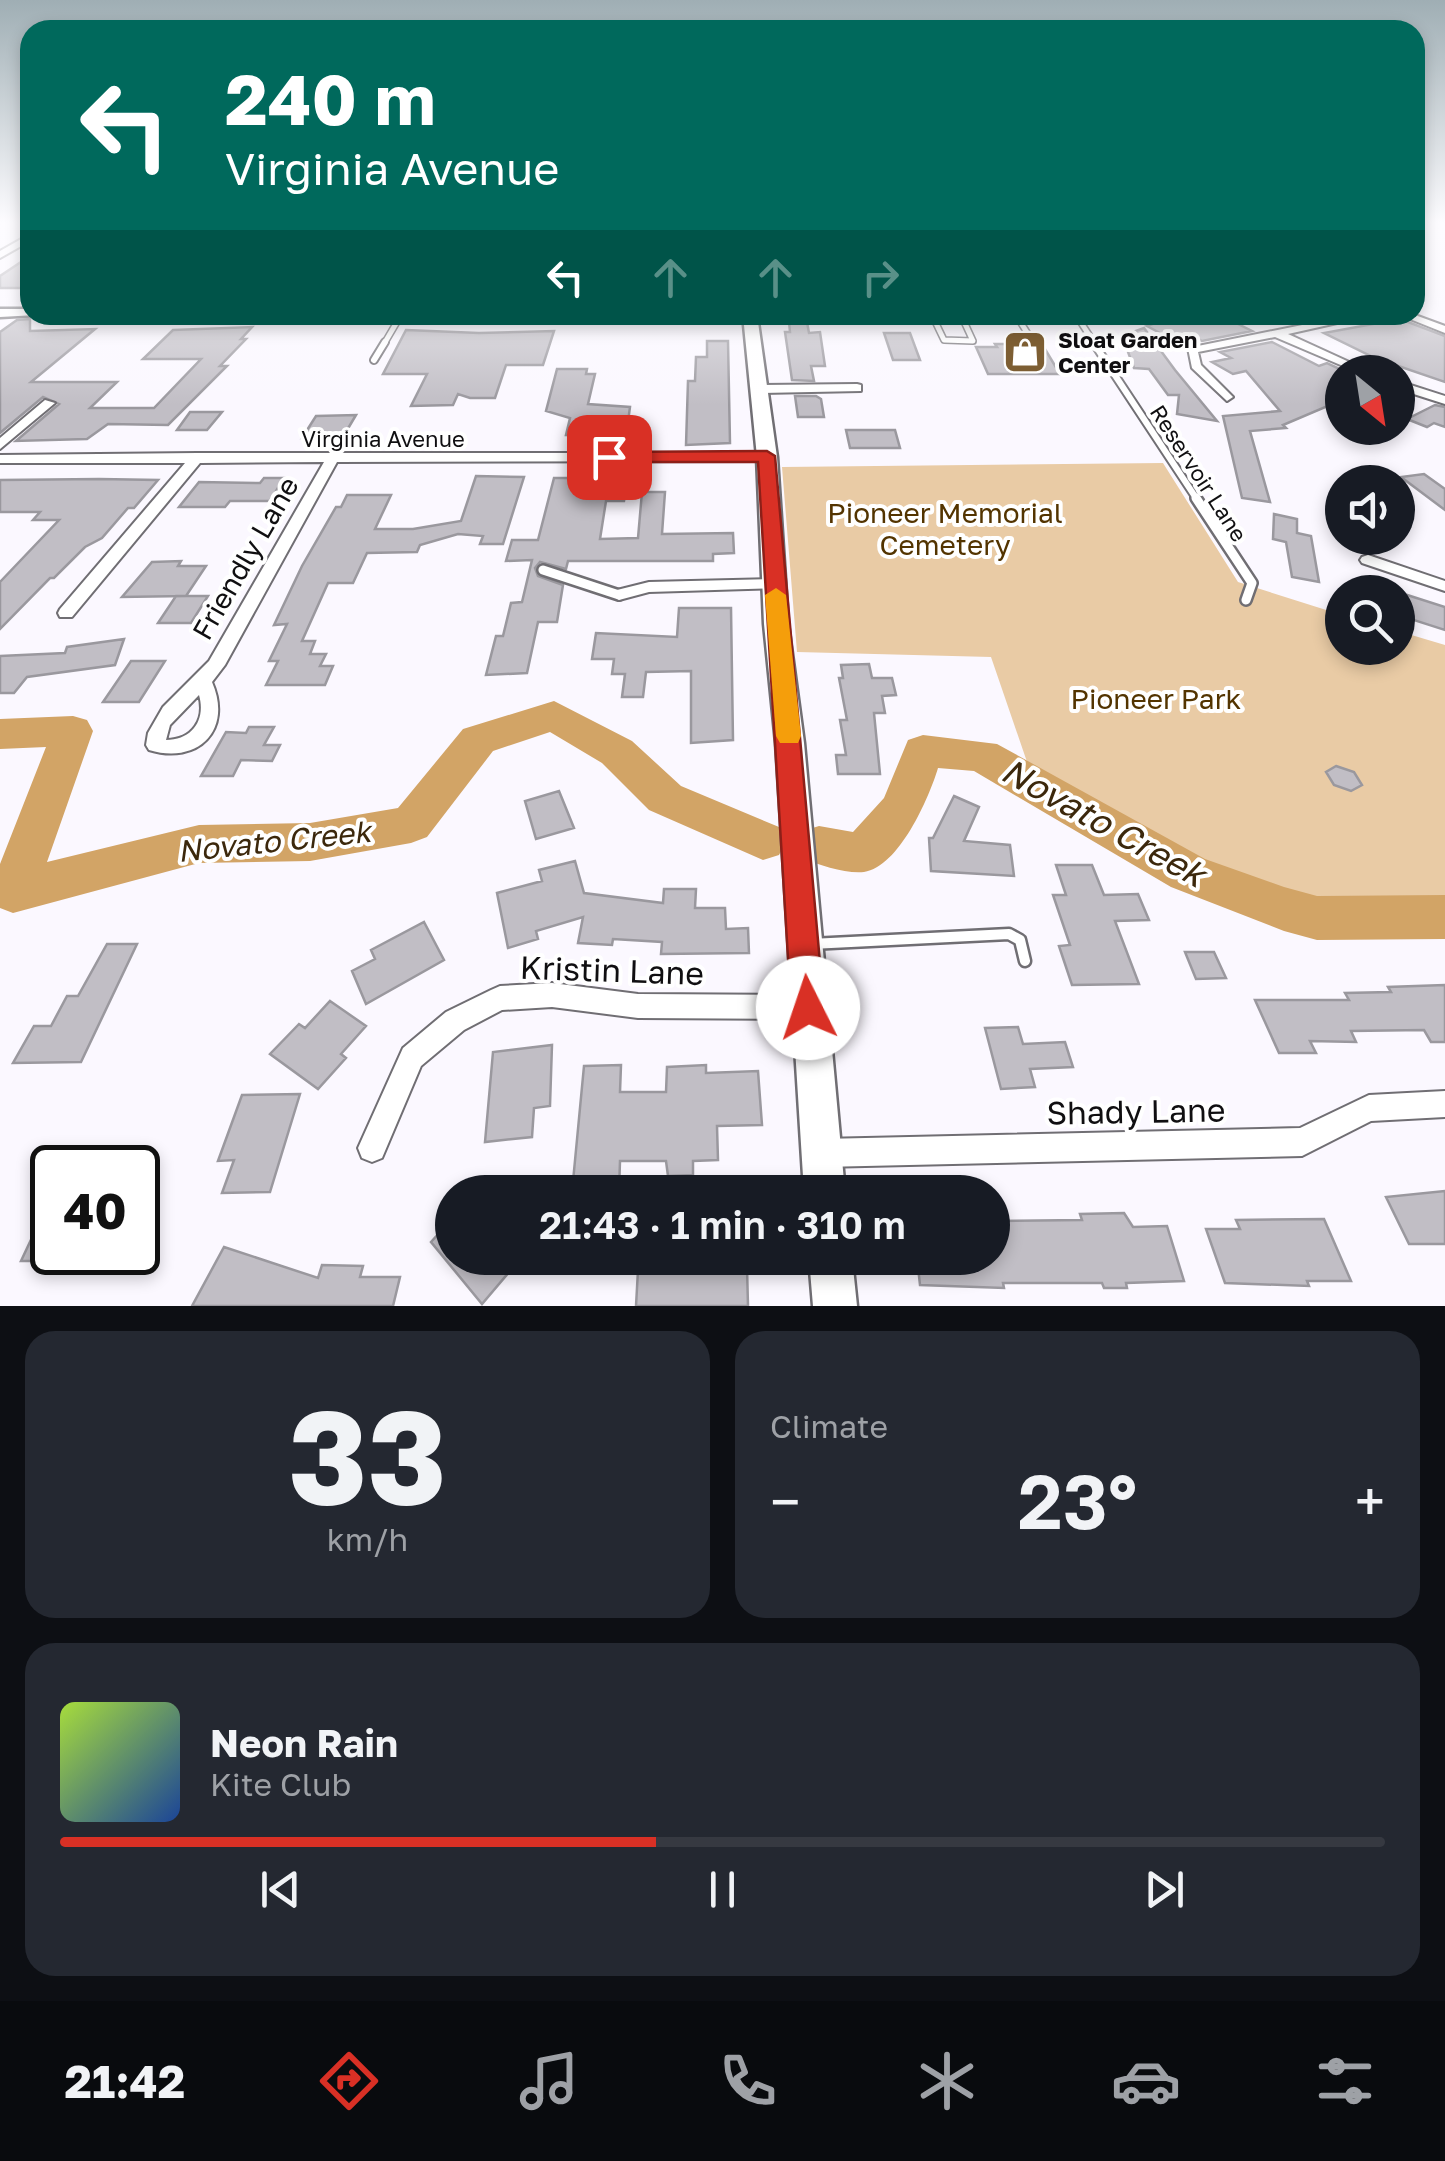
<!DOCTYPE html>
<meta charset="utf-8">
<style>
body{margin:0;font-family:"Golos Text",sans-serif;background:#242831;color:#f1f3f6;height:100vh;display:flex;flex-direction:column;font-size:38px;white-space:nowrap}
*{box-sizing:border-box;margin:0}
p{font-size:32px;color:#9ea1a6}
.icon{flex:none;width:55px;height:55px;fill:none;stroke:currentColor;stroke-width:2;stroke-linecap:round;stroke-linejoin:round}
.map{position:relative;height:1306px;overflow:hidden}
.side{display:flex;flex-direction:column;gap:25px;padding:25px;background:#0d0f14;flex:1}
.side>*{flex:none}
.top-card{position:absolute;left:20px;top:20px;width:1405px;height:305px;border-radius:30px;box-shadow:0 5px 15px #0003;background:#00695c;color:#fff;overflow:hidden}
.needle{width:65px;rotate:150deg}
.tools{position:absolute;left:1325px;top:355px;display:grid;gap:20px}
.tools a{display:grid;place-items:center;width:90px;height:90px;border-radius:50%;background:#171b24;box-shadow:0 5px 15px #0003;font-size:50px}
.speed{position:absolute;left:30px;top:1145px;display:flex;gap:20px;font-size:50px;font-weight:700;text-align:center}
.speed>*{display:grid;place-content:center;width:130px;height:130px;border-radius:50%;background:#171b24;box-shadow:0 5px 15px #0003;line-height:1}
.speed .limit{border:5px solid #111;border-radius:15px;background:#fff;color:#111}
.pin{position:absolute;display:grid;place-items:center;width:85px;height:85px;color:#fff;margin:-42px;border-radius:20px;box-shadow:0 5px 15px #0006}
.me{position:absolute;width:110px;margin:-55px;rotate:356deg;stroke-linejoin:round;filter:drop-shadow(0 0 8px #0008)}
.turn{display:flex;align-items:center;gap:35px;height:210px;padding:0 40px;font-size:45px}
.turn .icon{width:130px;height:130px;stroke-width:2.5}
.turn b{display:block;font-size:70px;line-height:85px}
.lanes{display:flex;align-items:center;height:95px;padding:0 40px;background:#0003;justify-content:center;gap:50px;direction:ltr}
.lanes .off{opacity:.35}
.big{font-size:75px;font-weight:600;line-height:1.1}
.side .card{flex:1;display:flex;flex-direction:column;justify-content:center;gap:15px;min-width:0;padding:0 35px;border-radius:30px;background:#242831}
.side .dial{align-items:center;gap:0}
.dial b{font-size:130px;line-height:1}
.song{display:flex;align-items:center;gap:30px}
.cover{width:120px;height:120px;border-radius:15px;background:linear-gradient(135deg,hsl(80 70% 55%),hsl(220 70% 35%))}
.played{height:10px;border-radius:5px;background:linear-gradient(90deg,#d93025 45%,#363941 45%)}
.keys{display:flex;justify-content:space-around;direction:ltr}
.heat{display:flex;justify-content:space-between;align-items:center;font-size:55px;direction:ltr}
.side .tiles{flex:1;display:grid;gap:25px;grid-template-columns:1fr 1fr}
.card:last-child{grid-column:span 2}
.trip{position:absolute;left:435px;top:1175px;width:575px;height:100px;border-radius:50px;background:#171b24;box-shadow:0 5px 15px #0003;font-weight:600;line-height:100px;text-align:center}
.tabs{display:flex;height:160px;justify-content:space-around;align-items:center;background:#090b0e;color:#9ea1a6}
.tabs .icon{width:70px;height:70px}
.tabs .active{color:#d93025}
.tabs b{font-size:45px;color:#f1f3f6}
.map>svg:first-child{display:block}
</style>
<div class="map">
<svg width="1445" height="1306" viewBox="0 0 1445 1306">
<rect width="100%" height="100%" fill="#fbf8ff"/>
<path fill="#e9cba5" d="M1163,463L1238,582L1342,615V648H1398V631L1445,645V907L1394,926L1284,909L1171,847L1099,835L1037,791L991,657L797,652L782,467Z"/>
<g fill="none" stroke-linecap="round" stroke-linejoin="round">
<path fill="#d2a466" fill-rule="evenodd" d="M554,701L632,741L681,786L779,827L786,841L779,855L763,860L649,810L602,763L550,732L493,751L427,837L411,843L310,861L199,863L13,913L0,908V864L46,747L0,749V719L73,716L87,720L93,731L47,862L199,825L310,823L398,808L463,729Z
M923,735L997,744L1205,859L1284,887L1317,896L1445,895V939L1317,940L1284,931L1171,887L974,771L938,768C929,798 899,867 864,872C846,874 820,865 803,859L796,845L803,831L819,826L853,832L884,798L908,740Z"/>
</g>
<path fill="#c1bec5" stroke="#9a989e" stroke-width="2.5" d="M30,256V288H0V276Z
M1177,315H1220L1252,331L1202,341L1187,333L1171,339L1147,326Z
M30,319V331L95,329L31,382H117L90,408H154L201,359H143L173,330L252,327L241,339H246L220,366H227L168,425L108,424L87,439L16,441L59,404L43,397L0,433V332L17,320Z
M1400,319L1445,336V382L1375,358L1324,333Z
M789,322H807L809,333L820,332L825,366H811L814,381L792,380L785,332H790Z
M1144,328L1175,370L1217,421L1177,414L1179,395H1168L1149,369L1134,368L1128,352L1133,332Z
M406,330L479,333L554,331L543,365H506L495,398H470L458,394L453,405L411,406L427,374H383Z
M884,333H910L920,360H893Z
M707,341H728L730,443L686,445L688,381H695L696,357H707Z
M1272,342L1319,366L1327,363L1342,370V400L1283,425L1286,428L1250,431L1270,502L1242,498L1223,416L1280,411L1246,371L1233,374L1212,362L1231,358L1220,352Z
M995,344H1042L1060,374H988L976,347H997Z
M557,369H587L586,374H595L588,404L630,407L626,437L566,435L570,418L546,411Z
M795,396H816L821,399L824,417H798Z
M1435,405L1445,407V427L1434,423L1427,427L1407,419Z
M190,412H222L207,430H177Z
M356,415L343,437L302,438L316,416Z
M846,430H895L900,448H850Z
M1424,474L1445,489V510L1401,477Z
M476,476L524,477L503,544H480L483,536L458,534L420,545L417,552L367,553L353,583H328L302,641H315L310,654H326L320,666H333L325,685H266L278,661H269L287,624L274,625L302,566L336,507H341L347,495H391L375,529H413L461,521Z
M264,478H284L270,501H230L225,507H179L199,482L260,483Z
M554,478H609L608,483L627,484L624,501H606L600,539L638,538L642,492H665L662,534L733,533L734,553L713,554V561H568L566,569L540,562L535,568L538,576L563,585L557,622H538L527,673L486,675L496,636H503L511,603L522,602L532,560L506,561L512,540H538Z
M0,480L99,479L158,480L134,508H128L102,538L85,547L54,578H50L0,629V582L59,520H33L40,512H0Z
M1274,514L1297,519V533L1311,536L1319,582L1292,577L1286,542L1273,539Z
M181,561L178,566H206L186,596L122,597L152,562Z
M1401,593L1445,607V630L1398,615Z
M176,596H208L191,623H158Z
M679,608H731L733,740L691,743V671L646,672L643,697H622L625,674H612L614,659H592L596,633L677,637Z
M124,639L115,665L27,677L14,693H0V656L65,653L67,647Z
M131,661H165L139,702H103Z
M869,664L872,678H892L896,695L882,696L885,713H874L880,774H838L836,755H846L840,720H847L839,678H843L841,665Z
M249,727H274L264,745H280L272,761L241,760L233,776H201L226,732L246,733Z
M1336,766L1354,772L1362,785L1351,791L1334,785L1326,772Z
M559,791L574,828L536,839L525,801Z
M954,796L979,807L964,841L1010,845L1014,876L931,871L929,838H933Z
M575,861L584,893L663,903L664,889H696L695,908H725L726,929L748,928L749,953L661,954L662,942L613,939L612,945L578,943L583,917L536,931L538,939L508,948L497,893L542,881L539,870Z
M1056,865H1092L1104,895L1138,894L1149,920L1115,921L1139,984L1072,985L1059,946L1070,945L1053,895H1066Z
M424,922L444,960L366,1004L352,971L375,959L371,950Z
M107,944H137L81,1062L13,1063L34,1026H51L67,996H78Z
M1185,952H1214L1226,978L1196,979Z
M1445,985V1042H1431L1424,1030L1351,1031L1356,1042L1310,1041L1316,1053H1279L1255,1000H1349L1345,993L1391,992L1388,987Z
M330,1001L366,1026L341,1054L346,1058L318,1089L270,1054L299,1024L305,1028Z
M1018,1027L1023,1044L1065,1042L1073,1067L1030,1069L1035,1087L1001,1089L985,1028Z
M552,1045L550,1106L534,1108L532,1137L485,1142L493,1052Z
M621,1065L620,1092H666L667,1067L706,1065V1073L758,1071L762,1125L717,1126L718,1160L693,1161V1175L668,1176L666,1161H620L619,1192H572L584,1066Z
M300,1094L270,1192L222,1193L234,1160L218,1161L242,1095Z
M1445,1191V1244H1409L1386,1197Z
M52,1195V1261H21Z
M1124,1213L1133,1227L1167,1226L1184,1281L1126,1283L1127,1288H1104L1102,1283H1003L1004,1288L920,1285L917,1258H992V1221L1082,1220L1080,1214Z
M452,1219V1258H521L482,1304L431,1242Z
M1324,1219L1351,1281H1307L1309,1286L1225,1283L1206,1229H1240L1236,1220Z
M224,1247L318,1278L322,1265L363,1266L360,1277H400L393,1306H192Z
M664,1258H734V1267H747L748,1306H636L638,1270H663Z"/>
<g fill="none" stroke-linecap="round" stroke-linejoin="round">
<g stroke="#706e73" stroke-width="8">
<path id="lane-far3" d="M932,315L944,340L973,341L961,315
M1016,315L1028,334
M1076,315L1095,344
M384,344L401,315"/>
</g>
<g stroke="#706e73" stroke-width="10">
<path id="lane-far2" d="M1093,342L1198,501
M374,360L385,342"/>
</g>
<g stroke="#706e73" stroke-width="14">
<path id="lane-far1" d="M1196,498L1252,583L1246,600
M543,570L619,595"/>
</g>
<g stroke="#706e73" stroke-width="15">
<path id="lane" d="M811,944L1009,934L1020,940L1025,961"/>
</g>
<g stroke="#706e73" stroke-width="4">
<path id="street" d="M30,234V241L0,258V251Z
M1352,315H1373L1288,334L1371,372H1357L1275,337L1198,352L1201,365L1233,397L1227,401L1192,368L1188,348Z
M1400,315H1415L1445,326V333Z
M1398,381L1445,396V404L1398,389Z
M857,384L861,385V391L760,393L754,389L760,385Z
M45,400L55,403L0,449V438Z
M197,453H767L774,457L767,461L337,462L225,665L212,682C233,730 198,765 149,750L146,745L148,733L163,707L209,661L324,462L200,463L72,617H60L58,613L60,609L185,463H0V455ZM199,695C206,719 193,740 166,740L170,725Z
M1368,555L1445,581V591L1362,563L1360,560L1362,557Z
M775,579L781,580L783,584L781,588L649,592L619,600L611,595L613,591L649,582Z
M552,983L638,994L808,995L817,998L820,1007L817,1016L808,1019L638,1018L552,1007L502,1010L464,1030L421,1066L382,1158L372,1162L362,1158L358,1148L403,1048L446,1012L491,990L500,986Z
M1445,1091V1117L1371,1121L1302,1156L822,1167L812,1163L808,1153L812,1143L822,1139L1300,1128L1369,1095Z"/>
</g>
<g stroke="#706e73" stroke-width="5">
<path id="secondary" d="M0,309H30V315H36L0,317Z
M743,315H757L777,457L788,624L804,743L845,1192H804L776,743L764,624L757,457Z
M809,1258H852L857,1306H813Z"/>
</g>
<use href="#lane-far3" stroke="#fff" stroke-width="5"/>
<use href="#lane-far2" stroke="#fff" stroke-width="6"/>
<use href="#lane-far1" stroke="#fff" stroke-width="9"/>
<use href="#lane" stroke="#fff" stroke-width="10"/>
<use href="#street" fill="#fff" fill-rule="evenodd"/>
<use href="#secondary" fill="#fff" fill-rule="evenodd"/>
</g>
<linearGradient id="sky" x2="0" y2="1"><stop stop-color="#9faeb4"/><stop offset="0.55" stop-color="#fdfcff"/><stop offset="1" stop-color="#fdfcff" stop-opacity="0"/></linearGradient>
<rect width="1445" height="405" fill="url(#sky)"/>
<path fill="#d93025" stroke="#8d1f18" stroke-width="2.5" d="M767,451L775,456L824,1008L819,1019L808,1023L796,1019L791,1008L758,462H609L601,457L609,452Z"/>
<path fill="#f59e0b" d="M776,588L786,595L801,736L798,743H780L776,736L765,595Z"/>
<defs>
<g id="shop-square" transform="scale(2.25)"><rect x="-9" y="-9" width="18" height="18" rx="4" fill="#7d5e33" stroke="#fff"/><path d="M-5-2.5h2.3a2.7 3.5 0 0 1 5.4 0H5L5.5 6h-11ZM-1.5-2.5h3a1.5 2.3 0 0 0-3 0Z" fill="#fff"/></g>
</defs>
<g fill-rule="evenodd">
<use href="#shop-square" x="1025" y="352"/>
</g>
<g text-anchor="middle" dominant-baseline="central" stroke-width="8" stroke-linejoin="round" paint-order="stroke">
<g font-size="22" font-weight="bold" fill="#100f11" stroke="#fff" text-anchor="start">
<text x="1058" y="339">Sloat Garden<tspan x="1058" dy="25">Center</tspan></text>
</g>
<g font-size="22" fill="#100f11" stroke="#fff">
<text x="383" y="438">Virginia Avenue</text>
<text transform="translate(1199 473) rotate(57)">Reservoir Lane</text>
</g>
<g font-size="28" fill="#533400" stroke="#fff">
<text x="945" y="512">Pioneer Memorial<tspan x="945" dy="32">Cemetery</tspan></text>
<text x="1156" y="698">Pioneer Park</text>
</g>
<g font-size="28" fill="#100f11" stroke="#fff">
<text transform="translate(245 558) rotate(-60)">Friendly Lane</text>
</g>
<g font-size="30" font-style="italic" fill="#3c280c" stroke="#fff">
<text transform="translate(274 841) rotate(-6)">Novato Creek</text>
</g>
<g font-size="32" fill="#100f11" stroke="#fff">
<text transform="translate(612 970) rotate(2)">Kristin Lane</text>
<text transform="translate(1136 1111) rotate(-1)">Shady Lane</text>
</g>
<g font-size="35" font-style="italic" fill="#3c280c" stroke="#fff">
<text transform="translate(1104 822) rotate(29)">Novato Creek</text>
</g>
</g>
</svg>
<div class="tools">
<a><svg class="needle" viewBox="-14 -14 28 28"><path d="M0-13l5 13h-10z" fill="#e53935"/><path d="M0 13l5-13h-10z" fill="#9ea1a6"/></svg></a>
<a><svg class="icon" aria-label="sound" viewBox="0 0 24 24"><path d="M4 9h4l5-4v14l-5-4H4zM17 9q2 3 0 6"/></svg></a>
<a><svg class="icon" aria-label="search" viewBox="0 0 24 24"><circle cx="10" cy="10" r="6"/><path d="M15 15l6 6"/></svg></a>
</div>
<div class="speed"><div class="limit">40</div></div>
<div class="pin" style="left:609px;top:457px;background:#d93025"><svg class="icon" aria-label="arrive" viewBox="0 0 24 24"><path d="M6 21V4h12l-3 4 3 4H6"/></svg></div>
<svg class="me" style="left:808px;top:1008px" viewBox="-20 -20 40 40"><circle r="19" fill="#fff"/><path d="M0-13L10 11 0 6-10 11z" fill="#d93025"/></svg>
<div class="trip">21:43 · 1 min · 310 m</div>
<div class="top-card">
<div class="turn"><svg class="icon" aria-label="left" viewBox="0 0 24 24"><path d="M17 20v-9H6M10 6l-5 5 5 5"/></svg><div><b>240 m</b>Virginia Avenue</div></div>
<div class="lanes"><svg class="icon" aria-label="left" viewBox="0 0 24 24"><path d="M17 20v-9H6M10 6l-5 5 5 5"/></svg><svg class="icon off" aria-label="ahead" viewBox="0 0 24 24"><path d="M12 20V5M6 11l6-6 6 6"/></svg><svg class="icon off" aria-label="ahead" viewBox="0 0 24 24"><path d="M12 20V5M6 11l6-6 6 6"/></svg><svg class="icon off" aria-label="right" viewBox="0 0 24 24"><path d="M7 20v-9h11M14 6l5 5-5 5"/></svg></div>
</div>
</div>
<section class="side">
<div class="tiles">
<div class="card dial"><b>33</b><p>km/h</p></div>
<div class="card"><p>Climate</p>
<div class="heat"><a>−</a><b class="big">23°</b><a>+</a></div>
</div>
<div class="card">
<div class="song"><i class="cover"></i><div><b>Neon Rain</b><p>Kite Club</p></div></div>
<div class="played"></div>
<div class="keys"><svg class="icon" aria-label="previous" viewBox="0 0 24 24"><path d="M18 5L8 12l10 7zM5 5v14"/></svg><svg class="icon" aria-label="pause" viewBox="0 0 24 24"><path d="M8 5v14M16 5v14"/></svg><svg class="icon" aria-label="next" viewBox="0 0 24 24"><path d="M6 5l10 7-10 7zM19 5v14"/></svg></div>
</div>
</div>
</section>
<nav class="tabs">
<b>21:42</b>
<svg class="icon active" aria-label="directions" viewBox="0 0 24 24"><path d="M12 3l9 9-9 9-9-9zM9 14v-3h6M13 9l2 2-2 2"/></svg>
<svg class="icon" aria-label="music" viewBox="0 0 24 24"><path d="M9 18V5l10-2v13"/><circle cx="6" cy="18" r="3"/><circle cx="16" cy="16" r="3"/></svg>
<svg class="icon" aria-label="phone" viewBox="0 0 24 24"><path d="M5 4h4l2 5-3 2q2 4 5 5l2-3 5 2v4C11 20 4 13 5 4z"/></svg>
<svg class="icon" aria-label="climate" viewBox="0 0 24 24"><path d="M12 3v18M4 7l16 10M4 17L20 7"/></svg>
<svg class="icon" aria-label="car" viewBox="0 0 24 24"><path d="M5 17H2v-5l4-1 3-4h7l3 4 3 1v5h-3M9 17h6M6 11h13"/><circle cx="7" cy="17" r="2"/><circle cx="17" cy="17" r="2"/></svg>
<svg class="icon" aria-label="filters" viewBox="0 0 24 24"><path d="M4 7h16M4 17h16"/><circle cx="9" cy="7" r="2"/><circle cx="15" cy="17" r="2"/></svg>
</nav>
